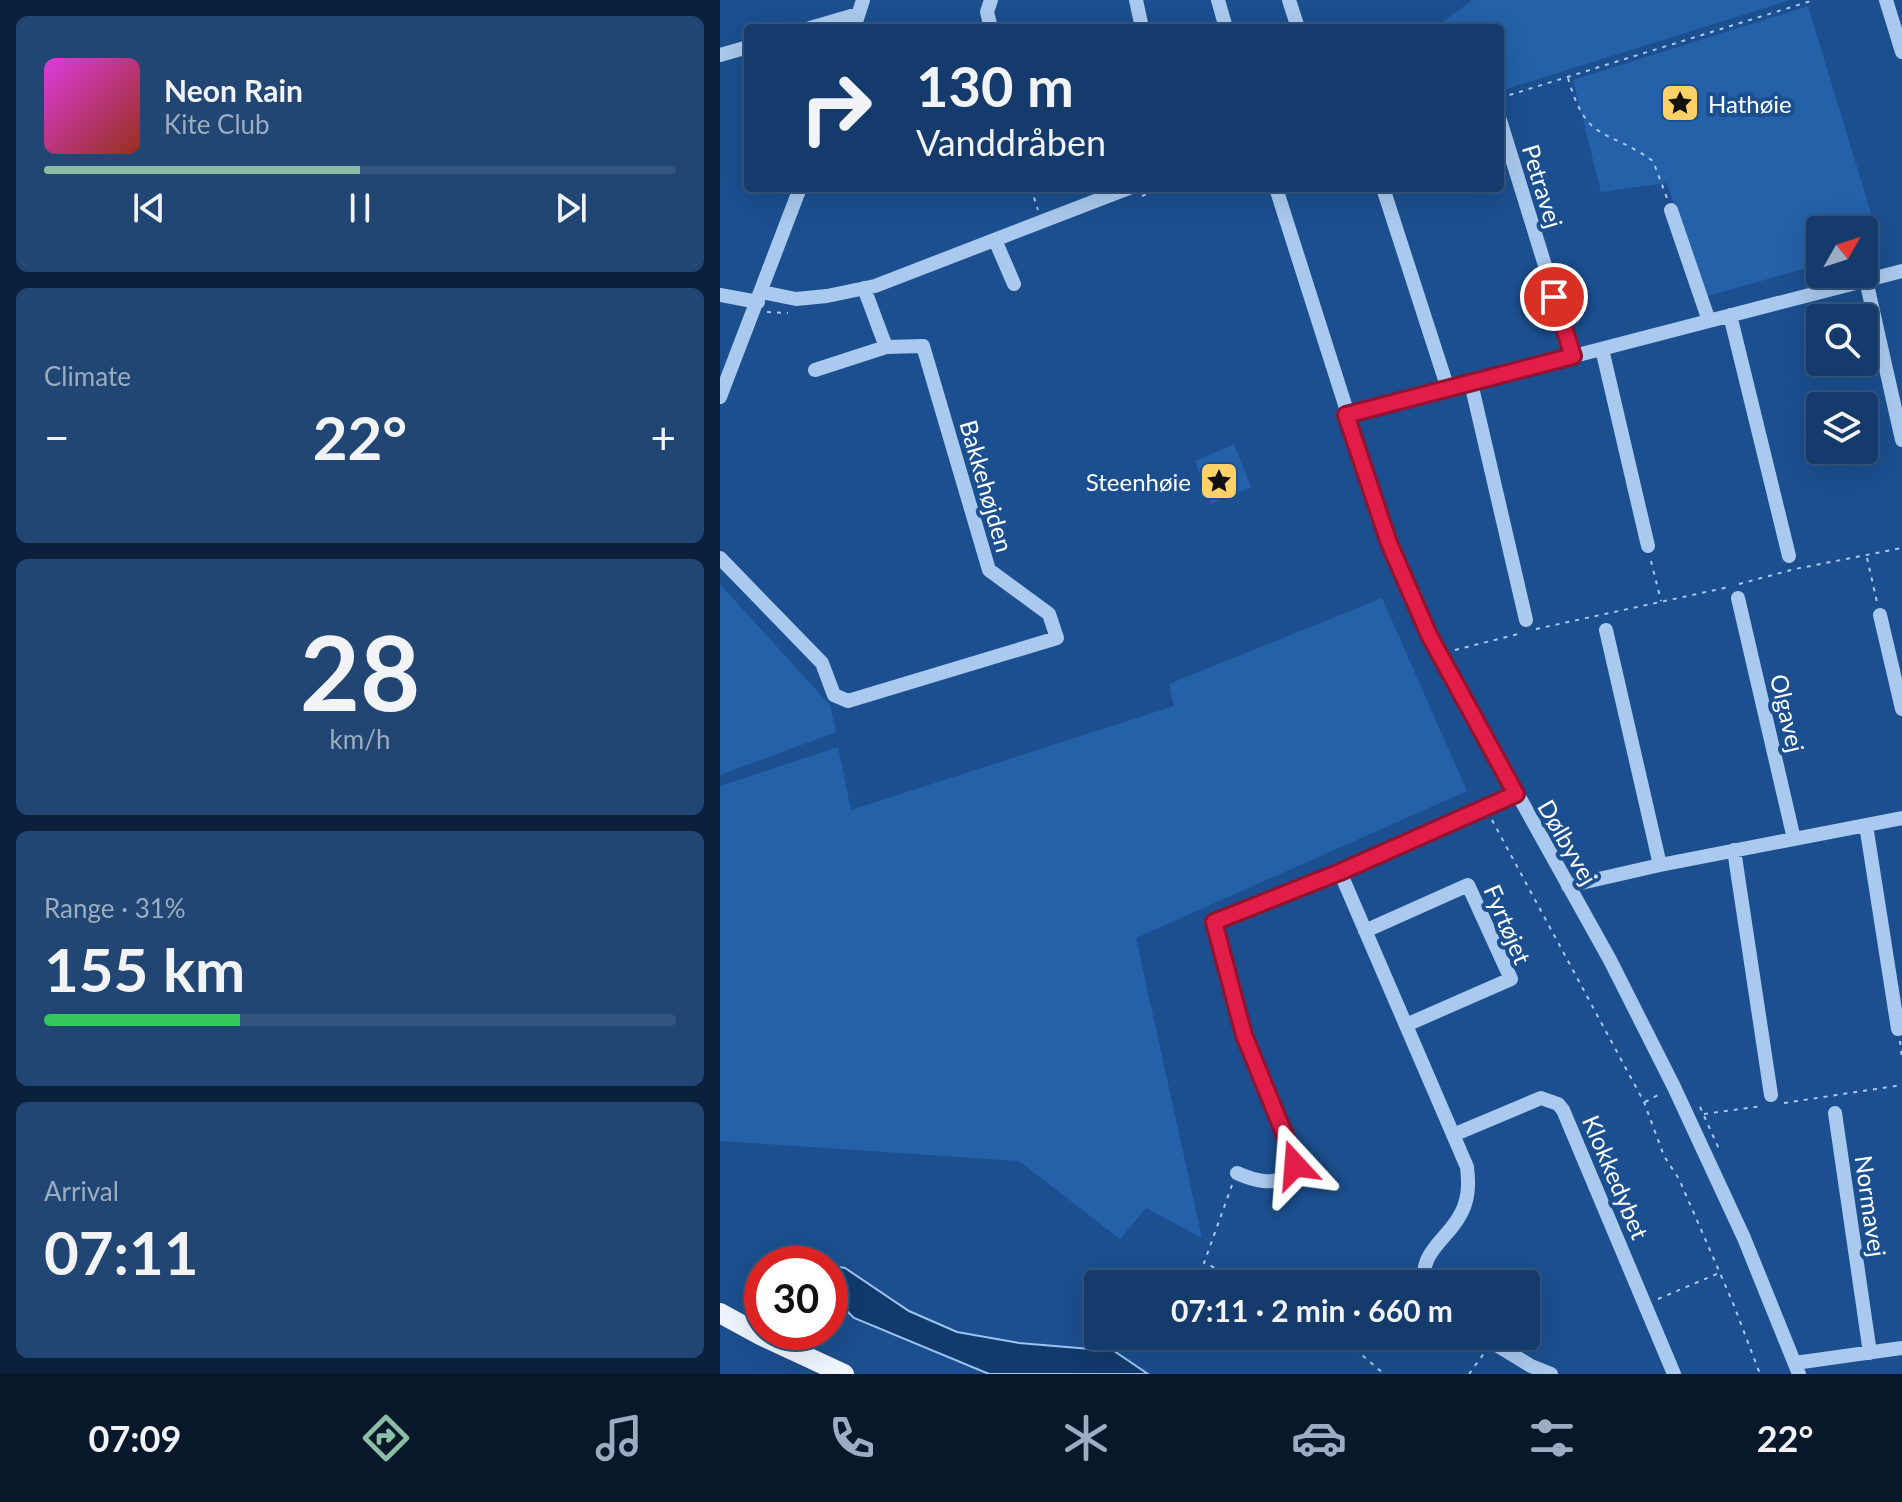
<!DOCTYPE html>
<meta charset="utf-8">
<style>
body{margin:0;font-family:Lato,sans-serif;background:#214673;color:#f1f3f6;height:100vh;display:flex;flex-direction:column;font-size:30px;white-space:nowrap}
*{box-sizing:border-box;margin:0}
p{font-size:26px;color:#9dadc1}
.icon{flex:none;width:44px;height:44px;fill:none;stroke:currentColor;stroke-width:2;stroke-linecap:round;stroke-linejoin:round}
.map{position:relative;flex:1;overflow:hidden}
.sheet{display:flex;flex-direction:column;gap:16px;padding:16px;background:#0b203b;width:720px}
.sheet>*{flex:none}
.guide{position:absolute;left:24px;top:24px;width:760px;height:168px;border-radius:8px;box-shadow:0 8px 32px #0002,0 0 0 2px #33557e;background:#143b6b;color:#f1f3f6;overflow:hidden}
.needle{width:52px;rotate:51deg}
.tools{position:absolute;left:1086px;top:216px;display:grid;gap:16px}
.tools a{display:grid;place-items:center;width:72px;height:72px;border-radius:8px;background:#143b6b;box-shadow:0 8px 32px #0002,0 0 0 2px #33557e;font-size:40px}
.speed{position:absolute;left:24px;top:1246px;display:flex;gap:16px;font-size:40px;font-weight:700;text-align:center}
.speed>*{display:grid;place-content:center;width:104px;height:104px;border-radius:50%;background:#143b6b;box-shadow:0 8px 32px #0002,0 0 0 2px #33557e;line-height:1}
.speed .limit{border:12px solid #d22;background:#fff;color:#111}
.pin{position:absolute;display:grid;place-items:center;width:68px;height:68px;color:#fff;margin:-34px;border:4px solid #fff;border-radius:50%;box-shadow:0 2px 8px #0007}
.me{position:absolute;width:88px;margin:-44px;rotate:341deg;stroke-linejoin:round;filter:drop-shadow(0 0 6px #0008)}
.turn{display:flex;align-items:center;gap:28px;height:168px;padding:0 40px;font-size:36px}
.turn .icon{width:104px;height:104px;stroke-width:2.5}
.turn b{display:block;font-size:56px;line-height:68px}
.big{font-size:60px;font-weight:700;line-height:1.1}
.sheet .card{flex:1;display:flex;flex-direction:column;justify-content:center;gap:12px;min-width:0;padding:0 28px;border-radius:12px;background:#214673}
.sheet .dial{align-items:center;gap:0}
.dial b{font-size:104px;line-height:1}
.song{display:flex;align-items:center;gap:24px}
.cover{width:96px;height:96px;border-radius:12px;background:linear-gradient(135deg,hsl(300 70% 55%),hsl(10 70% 35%))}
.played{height:8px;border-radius:4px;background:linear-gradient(90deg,#8abfa5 50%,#33557e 50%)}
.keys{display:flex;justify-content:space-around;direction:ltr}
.heat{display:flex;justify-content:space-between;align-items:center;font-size:44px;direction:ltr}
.charge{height:12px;border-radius:6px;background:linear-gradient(90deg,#34c759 31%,#33557e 0)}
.trip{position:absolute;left:364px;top:1270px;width:456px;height:80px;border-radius:8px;background:#143b6b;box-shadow:0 8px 32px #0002,0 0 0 2px #33557e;font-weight:700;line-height:80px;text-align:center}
.dock{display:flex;height:128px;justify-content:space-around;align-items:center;background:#08182b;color:#9dadc1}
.dock .icon{width:56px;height:56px}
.dock .on{color:#8abfa5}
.dock b{font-size:36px;color:#f1f3f6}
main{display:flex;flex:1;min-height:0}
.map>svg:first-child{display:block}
</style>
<main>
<section class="sheet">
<div class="card">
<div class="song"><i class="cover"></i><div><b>Neon Rain</b><p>Kite Club</p></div></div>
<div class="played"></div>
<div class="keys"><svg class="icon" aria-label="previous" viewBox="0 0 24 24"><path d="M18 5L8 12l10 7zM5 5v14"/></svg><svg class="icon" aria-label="pause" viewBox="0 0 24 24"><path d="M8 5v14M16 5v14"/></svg><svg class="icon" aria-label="next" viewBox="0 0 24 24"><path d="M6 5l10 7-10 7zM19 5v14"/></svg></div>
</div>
<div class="card"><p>Climate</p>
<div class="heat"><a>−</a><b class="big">22°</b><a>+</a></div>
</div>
<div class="card dial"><b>28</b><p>km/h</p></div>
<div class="card"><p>Range · 31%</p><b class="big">155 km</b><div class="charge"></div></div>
<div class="card"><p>Arrival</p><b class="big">07:11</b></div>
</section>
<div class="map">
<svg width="1182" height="1374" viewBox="0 0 1182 1374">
<rect width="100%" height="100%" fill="#1b4f8f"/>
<path fill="#2461a8" d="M752,0H1070L780,91V28H715Z
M1088,6L1161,246L1144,251V230H1100V264L985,297L947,183L881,192L853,80Z
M514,444L531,487L491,504L475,461Z
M0,584L110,705L116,732L0,775Z
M662,598L747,791L416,938L482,1238L426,1208L400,1239L299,1161L0,1141V786L118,747L131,810L454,706L449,684Z"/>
<path fill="#123a6d" stroke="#9cc4f0" stroke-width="2" d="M113,1266L125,1268L189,1311L237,1332L299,1343L394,1351L428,1374H269L134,1318C117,1302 110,1291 110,1268Z"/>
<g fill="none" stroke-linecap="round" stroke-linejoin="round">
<path stroke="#a9c9ee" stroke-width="2" stroke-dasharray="4 6" stroke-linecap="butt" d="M848,78C867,144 885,127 933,161L947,198
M780,98L1094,0
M311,188L318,210
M422,196L443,188
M47,312L68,313
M1147,558L1157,602
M931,561L941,601
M1019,584L1075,569L1182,548
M816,629L1009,587
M735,650L802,633
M772,820L924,1102L944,1156L959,1179L1013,1303L1040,1374
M1180,1041L1182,1060
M925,1102L940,1094
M1064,1103L1182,1085
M980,1107L999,1149
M984,1114L1042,1106
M512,1185L484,1263L532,1284
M938,1299L999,1273
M620,1336L664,1374
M749,1374L765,1352"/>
<path stroke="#a9c9ee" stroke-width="14" d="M271,0L267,12L271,28
M416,0L422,28
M498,0L506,28
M569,0L578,28
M1166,0L1182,52
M90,28L138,14
M134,28L143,0
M0,55L28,47
M780,120L853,356
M556,188L669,543L709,635L890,960L954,1087L1024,1238L1079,1374
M663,188L728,389
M951,210L989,321
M275,240L294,284
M1146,280L1182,440
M42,292L76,299L107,296L155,286L409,188
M0,295L38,302
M1010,315L1069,556
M882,349L928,546
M95,370L166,347
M751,383L806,620
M0,397L80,188
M626,415L1182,271
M0,558L102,663L114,695L128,701L337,638L329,614L269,570L203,346L166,347L144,288
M1018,598L1074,839
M1160,615L1182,709
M886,630L940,865
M1146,825L1178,1029
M1014,850L1051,1095
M620,872L747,1167C749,1184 749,1201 739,1217C726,1240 697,1255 706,1284
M848,886L940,865L1182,818
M645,931L748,885L791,979L686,1025
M1115,1113L1150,1353
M733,1135L821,1098L838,1104L843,1110L954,1374
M517,1173C535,1181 551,1185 570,1177L575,1165L572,1153L524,1035L494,922L620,872L796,794
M762,1336L811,1366L831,1374
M1075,1363L1182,1348"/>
<path stroke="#f0f6ff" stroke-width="20" d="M0,1313L42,1336L124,1374"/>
</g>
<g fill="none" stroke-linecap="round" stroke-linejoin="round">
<g stroke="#92132f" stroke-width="20">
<path id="route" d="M575,1165L572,1153L524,1035L494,922L620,872L796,794L709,635L669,543L626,415L853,356L834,297"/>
</g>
<use href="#route" stroke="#e11d48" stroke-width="14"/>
</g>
<defs>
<g id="sight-square" transform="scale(2)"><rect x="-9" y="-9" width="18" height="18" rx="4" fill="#ffd166" stroke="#1b4f8f"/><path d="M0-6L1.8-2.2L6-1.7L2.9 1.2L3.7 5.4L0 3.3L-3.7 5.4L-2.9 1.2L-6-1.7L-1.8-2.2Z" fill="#111"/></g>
</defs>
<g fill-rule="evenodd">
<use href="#sight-square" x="960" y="103"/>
<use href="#sight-square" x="499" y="481"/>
</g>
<g text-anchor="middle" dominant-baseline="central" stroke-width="8" stroke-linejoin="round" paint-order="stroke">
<g font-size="24" fill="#fff" stroke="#1b4f8f" text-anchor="start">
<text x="988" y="103">Hathøie</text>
<text x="471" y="481" text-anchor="end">Steenhøie</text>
</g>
<g font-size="24" fill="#fff" stroke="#1b4f8f">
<text transform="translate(823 186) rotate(73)">Petravej</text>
<text transform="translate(267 486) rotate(74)">Bakkehøjden</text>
<text transform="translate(1068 713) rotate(77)">Olgavej</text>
<text transform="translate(848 842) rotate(60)">Dølbyvej</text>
<text transform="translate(788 924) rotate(67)">Fyrtøjet</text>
<text transform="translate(896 1177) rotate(67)">Klokkedybet</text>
<text transform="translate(1151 1206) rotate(82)">Normavej</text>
</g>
</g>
</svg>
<div class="tools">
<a><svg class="needle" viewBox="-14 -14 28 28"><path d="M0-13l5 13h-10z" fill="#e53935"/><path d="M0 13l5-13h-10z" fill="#9dadc1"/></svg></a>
<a><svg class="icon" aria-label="search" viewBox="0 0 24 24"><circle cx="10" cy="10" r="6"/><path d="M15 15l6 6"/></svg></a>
<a><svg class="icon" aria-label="layers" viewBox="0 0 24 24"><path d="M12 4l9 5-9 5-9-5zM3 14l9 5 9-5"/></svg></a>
</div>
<div class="speed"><div class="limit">30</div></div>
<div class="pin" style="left:834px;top:297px;background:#d93025"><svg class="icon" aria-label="arrive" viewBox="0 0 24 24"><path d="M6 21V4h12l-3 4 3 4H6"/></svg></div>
<svg class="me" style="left:575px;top:1165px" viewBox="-20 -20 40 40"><path d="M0-17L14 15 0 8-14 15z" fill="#e11d48" stroke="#fff" stroke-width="4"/></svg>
<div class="trip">07:11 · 2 min · 660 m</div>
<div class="guide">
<div class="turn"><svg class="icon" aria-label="right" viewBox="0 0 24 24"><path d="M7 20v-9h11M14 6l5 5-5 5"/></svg><div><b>130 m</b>Vanddråben</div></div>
</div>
</div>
</main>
<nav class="dock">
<b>07:09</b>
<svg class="icon on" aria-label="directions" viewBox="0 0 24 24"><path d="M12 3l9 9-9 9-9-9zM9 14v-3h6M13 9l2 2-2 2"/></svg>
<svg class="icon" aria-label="music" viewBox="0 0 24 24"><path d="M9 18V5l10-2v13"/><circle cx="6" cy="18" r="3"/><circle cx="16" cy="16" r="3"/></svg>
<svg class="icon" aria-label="phone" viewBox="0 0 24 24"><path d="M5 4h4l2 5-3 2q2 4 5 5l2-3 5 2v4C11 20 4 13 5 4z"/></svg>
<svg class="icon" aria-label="climate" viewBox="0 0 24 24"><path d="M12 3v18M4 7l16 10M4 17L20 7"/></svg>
<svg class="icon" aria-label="car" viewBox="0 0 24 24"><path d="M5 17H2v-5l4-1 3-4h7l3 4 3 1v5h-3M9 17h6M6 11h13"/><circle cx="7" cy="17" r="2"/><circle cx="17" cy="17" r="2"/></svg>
<svg class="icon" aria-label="filters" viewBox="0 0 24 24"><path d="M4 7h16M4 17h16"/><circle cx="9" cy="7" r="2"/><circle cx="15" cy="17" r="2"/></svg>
<b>22°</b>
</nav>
